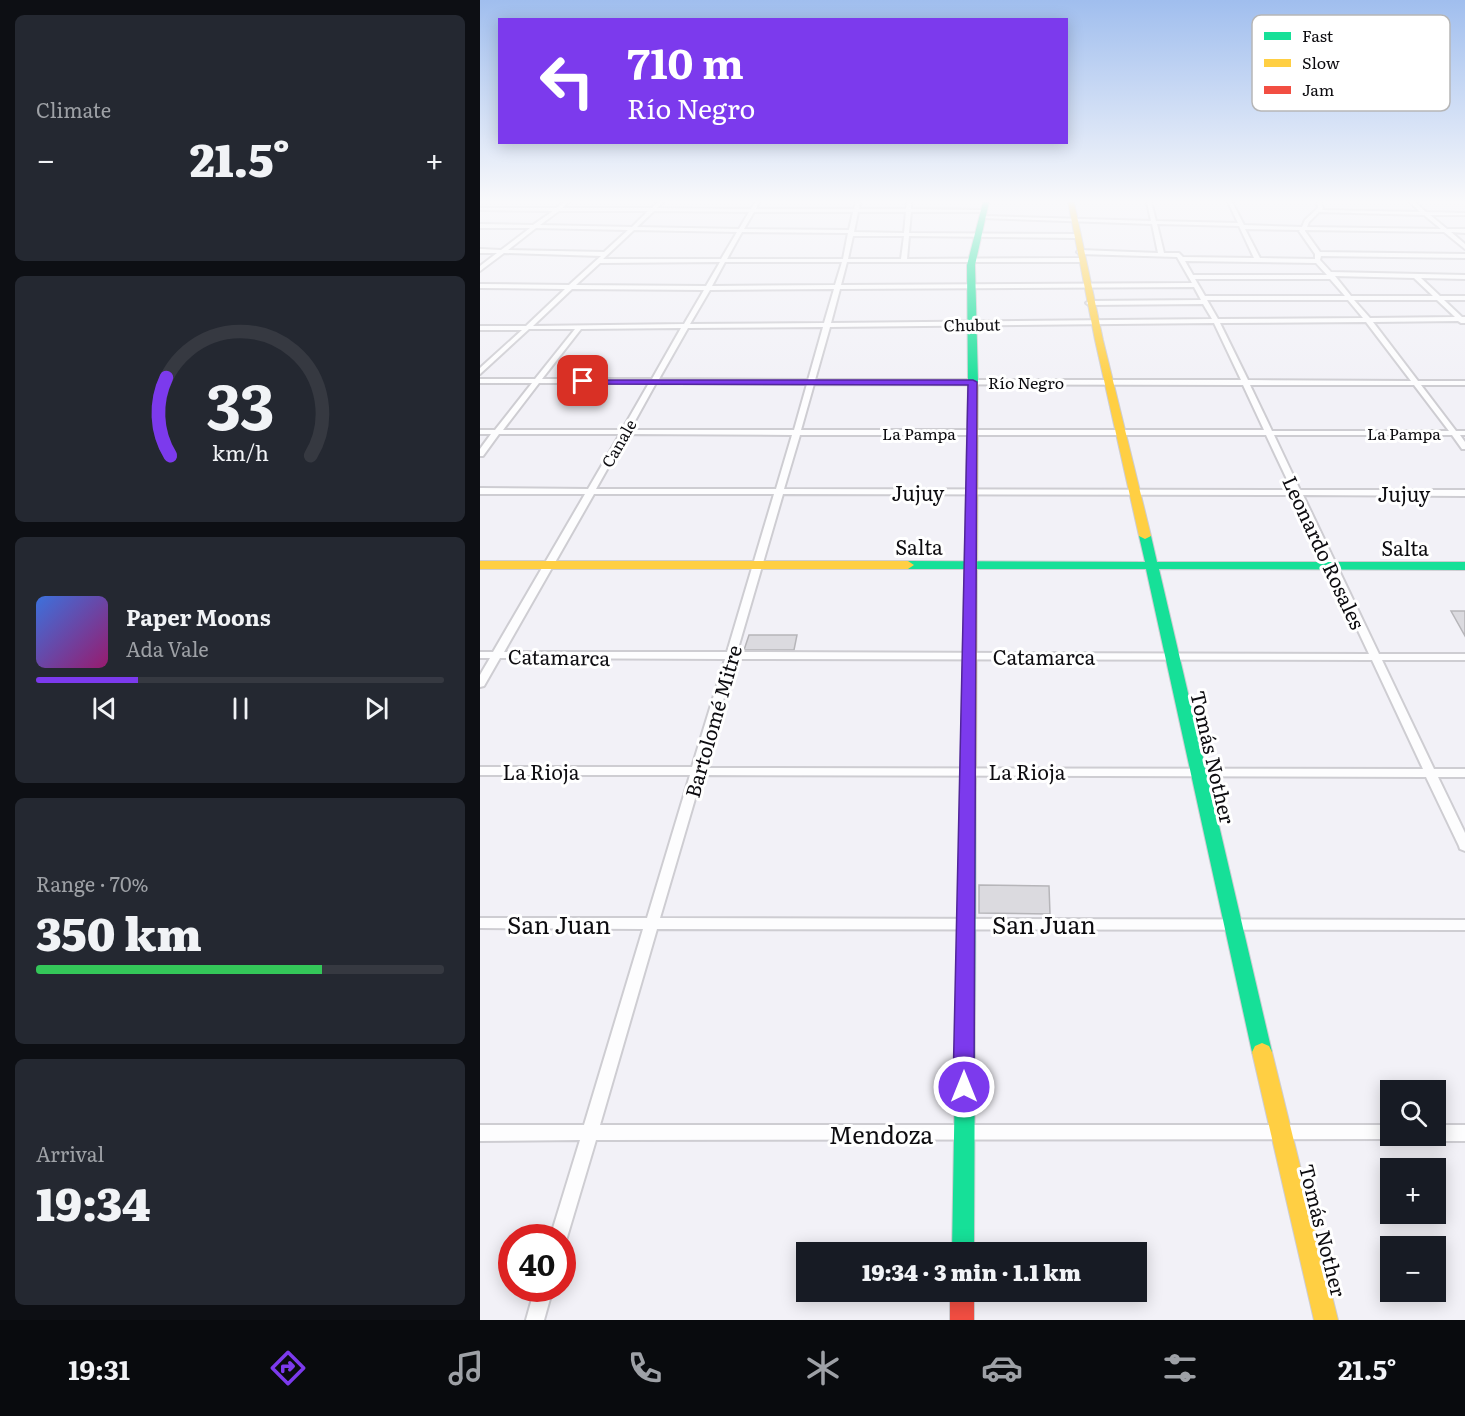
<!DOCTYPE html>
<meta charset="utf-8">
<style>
body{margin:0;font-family:Literata,serif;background:#242831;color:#f1f3f6;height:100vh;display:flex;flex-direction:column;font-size:22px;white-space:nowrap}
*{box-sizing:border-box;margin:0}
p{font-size:20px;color:#9ea1a6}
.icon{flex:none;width:33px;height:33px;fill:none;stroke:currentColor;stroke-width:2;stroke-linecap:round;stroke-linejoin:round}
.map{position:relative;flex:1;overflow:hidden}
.drawer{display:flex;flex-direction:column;gap:15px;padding:15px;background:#0d0f14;width:480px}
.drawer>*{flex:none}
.top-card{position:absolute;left:18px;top:18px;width:570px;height:126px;border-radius:0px;box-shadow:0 3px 15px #0003;background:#7c3aed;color:#fff;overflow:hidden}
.buttons{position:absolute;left:900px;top:1080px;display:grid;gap:12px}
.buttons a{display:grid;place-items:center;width:66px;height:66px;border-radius:0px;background:#171b24;box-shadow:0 3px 15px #0003;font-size:30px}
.speed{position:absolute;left:18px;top:1224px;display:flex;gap:12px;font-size:30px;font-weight:700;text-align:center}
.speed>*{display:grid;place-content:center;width:78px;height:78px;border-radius:50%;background:#171b24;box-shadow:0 3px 15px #0003;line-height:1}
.speed .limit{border:9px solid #d22;background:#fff;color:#111}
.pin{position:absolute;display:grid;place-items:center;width:51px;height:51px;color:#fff;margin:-26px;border-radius:12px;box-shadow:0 3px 9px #0006}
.me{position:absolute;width:66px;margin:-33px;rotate:0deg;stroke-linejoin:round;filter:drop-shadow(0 0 4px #0008)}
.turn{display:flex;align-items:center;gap:21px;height:126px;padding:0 30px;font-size:27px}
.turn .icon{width:78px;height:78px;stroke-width:2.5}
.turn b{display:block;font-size:42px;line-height:51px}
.big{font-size:45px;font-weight:800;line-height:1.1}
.drawer .card{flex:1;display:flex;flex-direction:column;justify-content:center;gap:9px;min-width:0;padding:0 21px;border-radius:9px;background:#242831}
.drawer .dial{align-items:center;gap:0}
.dial svg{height:156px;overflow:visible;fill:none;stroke:#363941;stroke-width:7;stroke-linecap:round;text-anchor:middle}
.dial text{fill:#f1f3f6;stroke:none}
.song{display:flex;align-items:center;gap:18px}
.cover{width:72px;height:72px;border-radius:9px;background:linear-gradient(135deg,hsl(220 70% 55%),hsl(320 70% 35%))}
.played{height:6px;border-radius:3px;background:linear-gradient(90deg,#7c3aed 25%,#363941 25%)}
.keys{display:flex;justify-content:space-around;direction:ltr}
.heat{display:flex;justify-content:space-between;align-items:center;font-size:33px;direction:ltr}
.charge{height:9px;border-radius:4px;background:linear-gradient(90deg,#34c759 70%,#363941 0)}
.trip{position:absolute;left:316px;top:1242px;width:351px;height:60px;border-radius:0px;background:#171b24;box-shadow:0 3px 15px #0003;font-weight:800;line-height:60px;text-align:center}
.tabs{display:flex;height:96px;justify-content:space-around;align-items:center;background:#090b0e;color:#9ea1a6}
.tabs .icon{width:42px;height:42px}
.tabs .selected{color:#7c3aed}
.tabs b{font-size:27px;color:#f1f3f6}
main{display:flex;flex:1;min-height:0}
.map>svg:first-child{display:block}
</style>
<main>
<section class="drawer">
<div class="card"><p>Climate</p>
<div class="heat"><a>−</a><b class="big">21.5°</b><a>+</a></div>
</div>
<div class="card dial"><svg viewBox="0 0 100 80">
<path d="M14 69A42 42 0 1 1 86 69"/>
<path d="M14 69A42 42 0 0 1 12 29" stroke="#7c3aed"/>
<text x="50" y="56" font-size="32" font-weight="700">33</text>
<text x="50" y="72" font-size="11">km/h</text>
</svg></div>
<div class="card">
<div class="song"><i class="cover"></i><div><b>Paper Moons</b><p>Ada Vale</p></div></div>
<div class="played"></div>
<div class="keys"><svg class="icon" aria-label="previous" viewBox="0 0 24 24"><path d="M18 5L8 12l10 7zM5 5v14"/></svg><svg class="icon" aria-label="pause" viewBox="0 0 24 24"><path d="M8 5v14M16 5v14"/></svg><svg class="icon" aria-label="next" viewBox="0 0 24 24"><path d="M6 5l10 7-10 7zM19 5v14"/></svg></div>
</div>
<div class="card"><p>Range · 70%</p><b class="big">350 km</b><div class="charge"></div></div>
<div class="card"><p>Arrival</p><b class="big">19:34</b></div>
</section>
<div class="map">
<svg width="985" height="1320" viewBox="0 0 985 1320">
<rect width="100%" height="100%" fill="#f2f1f7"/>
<path fill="#dbdadf" stroke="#b6b5b9" stroke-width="1.5" d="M971,611H985V636Z
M269,635H317L314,650H264Z
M499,885L569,886L570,914L499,913Z"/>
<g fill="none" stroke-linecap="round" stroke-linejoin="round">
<g stroke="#cecdd2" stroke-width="4">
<path id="street" d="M84,202H89L82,208H172L178,202H183L177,208L271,209L275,202H279L276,209H374L376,202H380L379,209H426L427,202H431V209L503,210L505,212H431L429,233L596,234L599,236L596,238L429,236L427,259L601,258L604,260L601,262H367L361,285L712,283L697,257L600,254L597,252L600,250L678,253L672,224L501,218L503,216L671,221L667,202H671L676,221L758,223L748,202H752L764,225L822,227L825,220L838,208L837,202H841L843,208L842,210L940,212L930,202H935L946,212L985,213V215H950L967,229H985V233L971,232L985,244V249L964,232L825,230V231L840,252L985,254V258L841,256L840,260L851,272L985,275V279L941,278L960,296H985V300H964L982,317H985V323H981L978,321L893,322L938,381H985V385H941L976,431H985V435H980L985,442V449H982L972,435H794L820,490H985V496L823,495L899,654H985V660H902L954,769H985V777H958L985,833V851L980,849L979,846L946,777L222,775L180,918L985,920V930L177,929L120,1125H910V1136H917L916,1137L910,1139L116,1140L85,1244L82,1245V1238H70L100,1140L0,1141V1125H104L163,929L0,928V918H167L210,775H0V767H212L245,659L20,658L4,686L0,687V675L10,658H0V652H13L105,494H0V488L108,489L140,434H19L3,456H0V449L11,434H0V430H15L52,383H0V379H55L95,329H49L0,374V368L42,330H0V326H46L85,289L0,288V284L89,285L121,256L24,253L0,271V266L17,253H0V249L21,250L50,228H0V224L53,225L73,211L0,210V208H76ZM79,211H168L152,227L60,225ZM174,211L269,212L259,229L157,227ZM274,212H373L369,230L264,229ZM378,212H426L424,233L374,232ZM839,212L944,215L961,229L827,227L829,222ZM677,224L759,226L774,258L703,257L699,253H684ZM56,228L148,230L124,252L28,250ZM765,229L820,230L819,231L835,254V259L780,258ZM154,230L257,232L241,259H123ZM262,232L368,233L363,259H247ZM373,236H424L421,259H368ZM705,261L836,263L847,275H713ZM240,262L226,286L96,285L120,263ZM245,262H362L355,285L232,286ZM855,276L934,278L953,296H871ZM715,279H850L865,296H725ZM714,287L721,300L609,301L606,303L609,305L723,304L732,319L351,323L360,289ZM92,289L224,290L204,324L53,326ZM354,289L344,323L210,324L230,290ZM727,300H868L883,318L738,319ZM874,300H957L975,317L890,318ZM886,322L931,381L768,380L740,323ZM734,323L761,380H335L350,327ZM343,327L328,380L179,379L208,328ZM201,328L172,379H62L101,329ZM59,383H169L142,430H23ZM176,383L327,384L314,430H150ZM334,384L763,385L784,430H321ZM770,385H934L969,431H792ZM147,434L312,435L296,489H116ZM320,435H786L812,490L304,489ZM114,494H294L247,652H24ZM303,494L814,495L889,654L257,652ZM255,659L892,660L943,769L224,768Z
M956,1125H985V1141H956L950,1138L949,1136H956Z
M55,1288H73L64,1320H46Z"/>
</g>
<g stroke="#cecdd2" stroke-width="2">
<path id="fast" d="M503,202H509L495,265L498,383L493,386L488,383L487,265Z
M665,533L671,536L677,562H985V570L679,569L792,1052L789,1058L782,1061L775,1058L772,1052L666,569H428L422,565L428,561L665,562L659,536Z
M488,784L494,785L496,789L494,1252H472L480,789L482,785Z"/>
</g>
<g stroke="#cecdd2" stroke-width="2">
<path id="slow" d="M588,202H594L623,340L671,536L665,539L659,536L615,340Z
M493,380L498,383L496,789L494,793H482L480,789L488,383Z
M0,561H428L434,565L428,569H0Z
M782,1043L789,1046L792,1052L858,1320H834L772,1052L775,1046Z"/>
</g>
<g stroke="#cecdd2" stroke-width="2">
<path id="jam" d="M470,1292H494V1320H470Z"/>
</g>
<use href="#street" fill="#fdfdfe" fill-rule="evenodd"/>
<use href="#fast" fill="#16e098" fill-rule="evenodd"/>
<use href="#slow" fill="#ffcf43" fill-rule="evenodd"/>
<use href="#jam" fill="#f24e42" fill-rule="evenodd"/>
</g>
<linearGradient id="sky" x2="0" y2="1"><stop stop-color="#a0beee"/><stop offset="0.52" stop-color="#f9f9fb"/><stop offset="1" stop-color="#f9f9fb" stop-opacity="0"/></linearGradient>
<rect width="985" height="387" fill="url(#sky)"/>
<path fill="#7c3aed" stroke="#51269a" stroke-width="1.5" d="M99,380H493L497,382L494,1087L491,1093L484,1096L476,1093L473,1087L488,385L103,384L99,383Z"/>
<g text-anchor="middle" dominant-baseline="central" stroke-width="6" stroke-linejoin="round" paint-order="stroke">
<g font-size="16" fill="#0d0c10" stroke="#fff">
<text transform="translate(492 324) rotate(-1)">Chubut</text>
<text x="546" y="382">Río Negro</text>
<text x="439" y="433">La Pampa</text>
<text x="924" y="433">La Pampa</text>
<text transform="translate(138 443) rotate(-60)">Canale</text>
</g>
<g font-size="20" fill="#0d0c10" stroke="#fff">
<text x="438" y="492">Jujuy</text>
<text x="924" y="493">Jujuy</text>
<text x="439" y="546">Salta</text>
<text x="925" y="547">Salta</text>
<text transform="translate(845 552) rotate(65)">Leonardo Rosales</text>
<text transform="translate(79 656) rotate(1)">Catamarca</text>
<text x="564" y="656">Catamarca</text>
<text transform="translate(232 721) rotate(-74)">Bartolomé Mitre</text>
<text transform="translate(734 757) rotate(77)">Tomás Nother</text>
<text x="61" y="771">La Rioja</text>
<text x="547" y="771">La Rioja</text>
<text transform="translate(844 1230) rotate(76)">Tomás Nother</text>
</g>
<g font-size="24" fill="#0d0c10" stroke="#fff">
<text x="79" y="923">San Juan</text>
<text x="564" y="923">San Juan</text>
<text x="401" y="1133">Mendoza</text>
</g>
</g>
<rect x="772" y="15" width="198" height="96" rx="9" fill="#fff" stroke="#b6b6b7" stroke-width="1.5"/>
<rect x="784" y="32" width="27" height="8" fill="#16e098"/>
<rect x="784" y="59" width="27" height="8" fill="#ffcf43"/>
<rect x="784" y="86" width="27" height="8" fill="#f24e42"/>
<g font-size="16" fill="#0d0c10">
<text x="822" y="42">Fast</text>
<text x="822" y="69">Slow</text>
<text x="822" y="96">Jam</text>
</g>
</svg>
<div class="buttons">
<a><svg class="icon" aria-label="search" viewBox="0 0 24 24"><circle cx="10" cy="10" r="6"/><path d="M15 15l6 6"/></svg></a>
<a>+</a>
<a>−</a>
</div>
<div class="speed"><div class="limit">40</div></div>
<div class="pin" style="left:103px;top:381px;background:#d93025"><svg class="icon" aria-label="arrive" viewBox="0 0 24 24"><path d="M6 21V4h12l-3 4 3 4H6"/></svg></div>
<svg class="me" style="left:484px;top:1087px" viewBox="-20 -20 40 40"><circle r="17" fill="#7c3aed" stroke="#fff" stroke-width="3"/><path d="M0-11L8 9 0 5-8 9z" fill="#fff"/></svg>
<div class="trip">19:34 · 3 min · 1.1 km</div>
<div class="top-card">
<div class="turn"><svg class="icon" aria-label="left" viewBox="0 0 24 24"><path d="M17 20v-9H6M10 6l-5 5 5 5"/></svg><div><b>710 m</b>Río Negro</div></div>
</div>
</div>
</main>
<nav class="tabs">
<b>19:31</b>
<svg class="icon selected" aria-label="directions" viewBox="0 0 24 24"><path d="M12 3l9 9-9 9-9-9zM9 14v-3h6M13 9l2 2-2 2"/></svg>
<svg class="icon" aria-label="music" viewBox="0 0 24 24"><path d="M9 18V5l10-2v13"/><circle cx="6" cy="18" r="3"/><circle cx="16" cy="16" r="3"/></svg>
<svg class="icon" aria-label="phone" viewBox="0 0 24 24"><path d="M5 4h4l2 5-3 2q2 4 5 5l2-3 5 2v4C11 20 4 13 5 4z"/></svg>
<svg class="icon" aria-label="climate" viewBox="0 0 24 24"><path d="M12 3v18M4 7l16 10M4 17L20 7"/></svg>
<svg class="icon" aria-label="car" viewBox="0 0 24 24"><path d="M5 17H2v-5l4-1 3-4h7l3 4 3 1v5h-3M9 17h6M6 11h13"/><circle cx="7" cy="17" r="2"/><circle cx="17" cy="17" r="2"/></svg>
<svg class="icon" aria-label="filters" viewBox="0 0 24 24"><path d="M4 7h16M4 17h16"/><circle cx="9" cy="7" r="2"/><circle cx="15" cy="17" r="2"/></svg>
<b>21.5°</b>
</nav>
